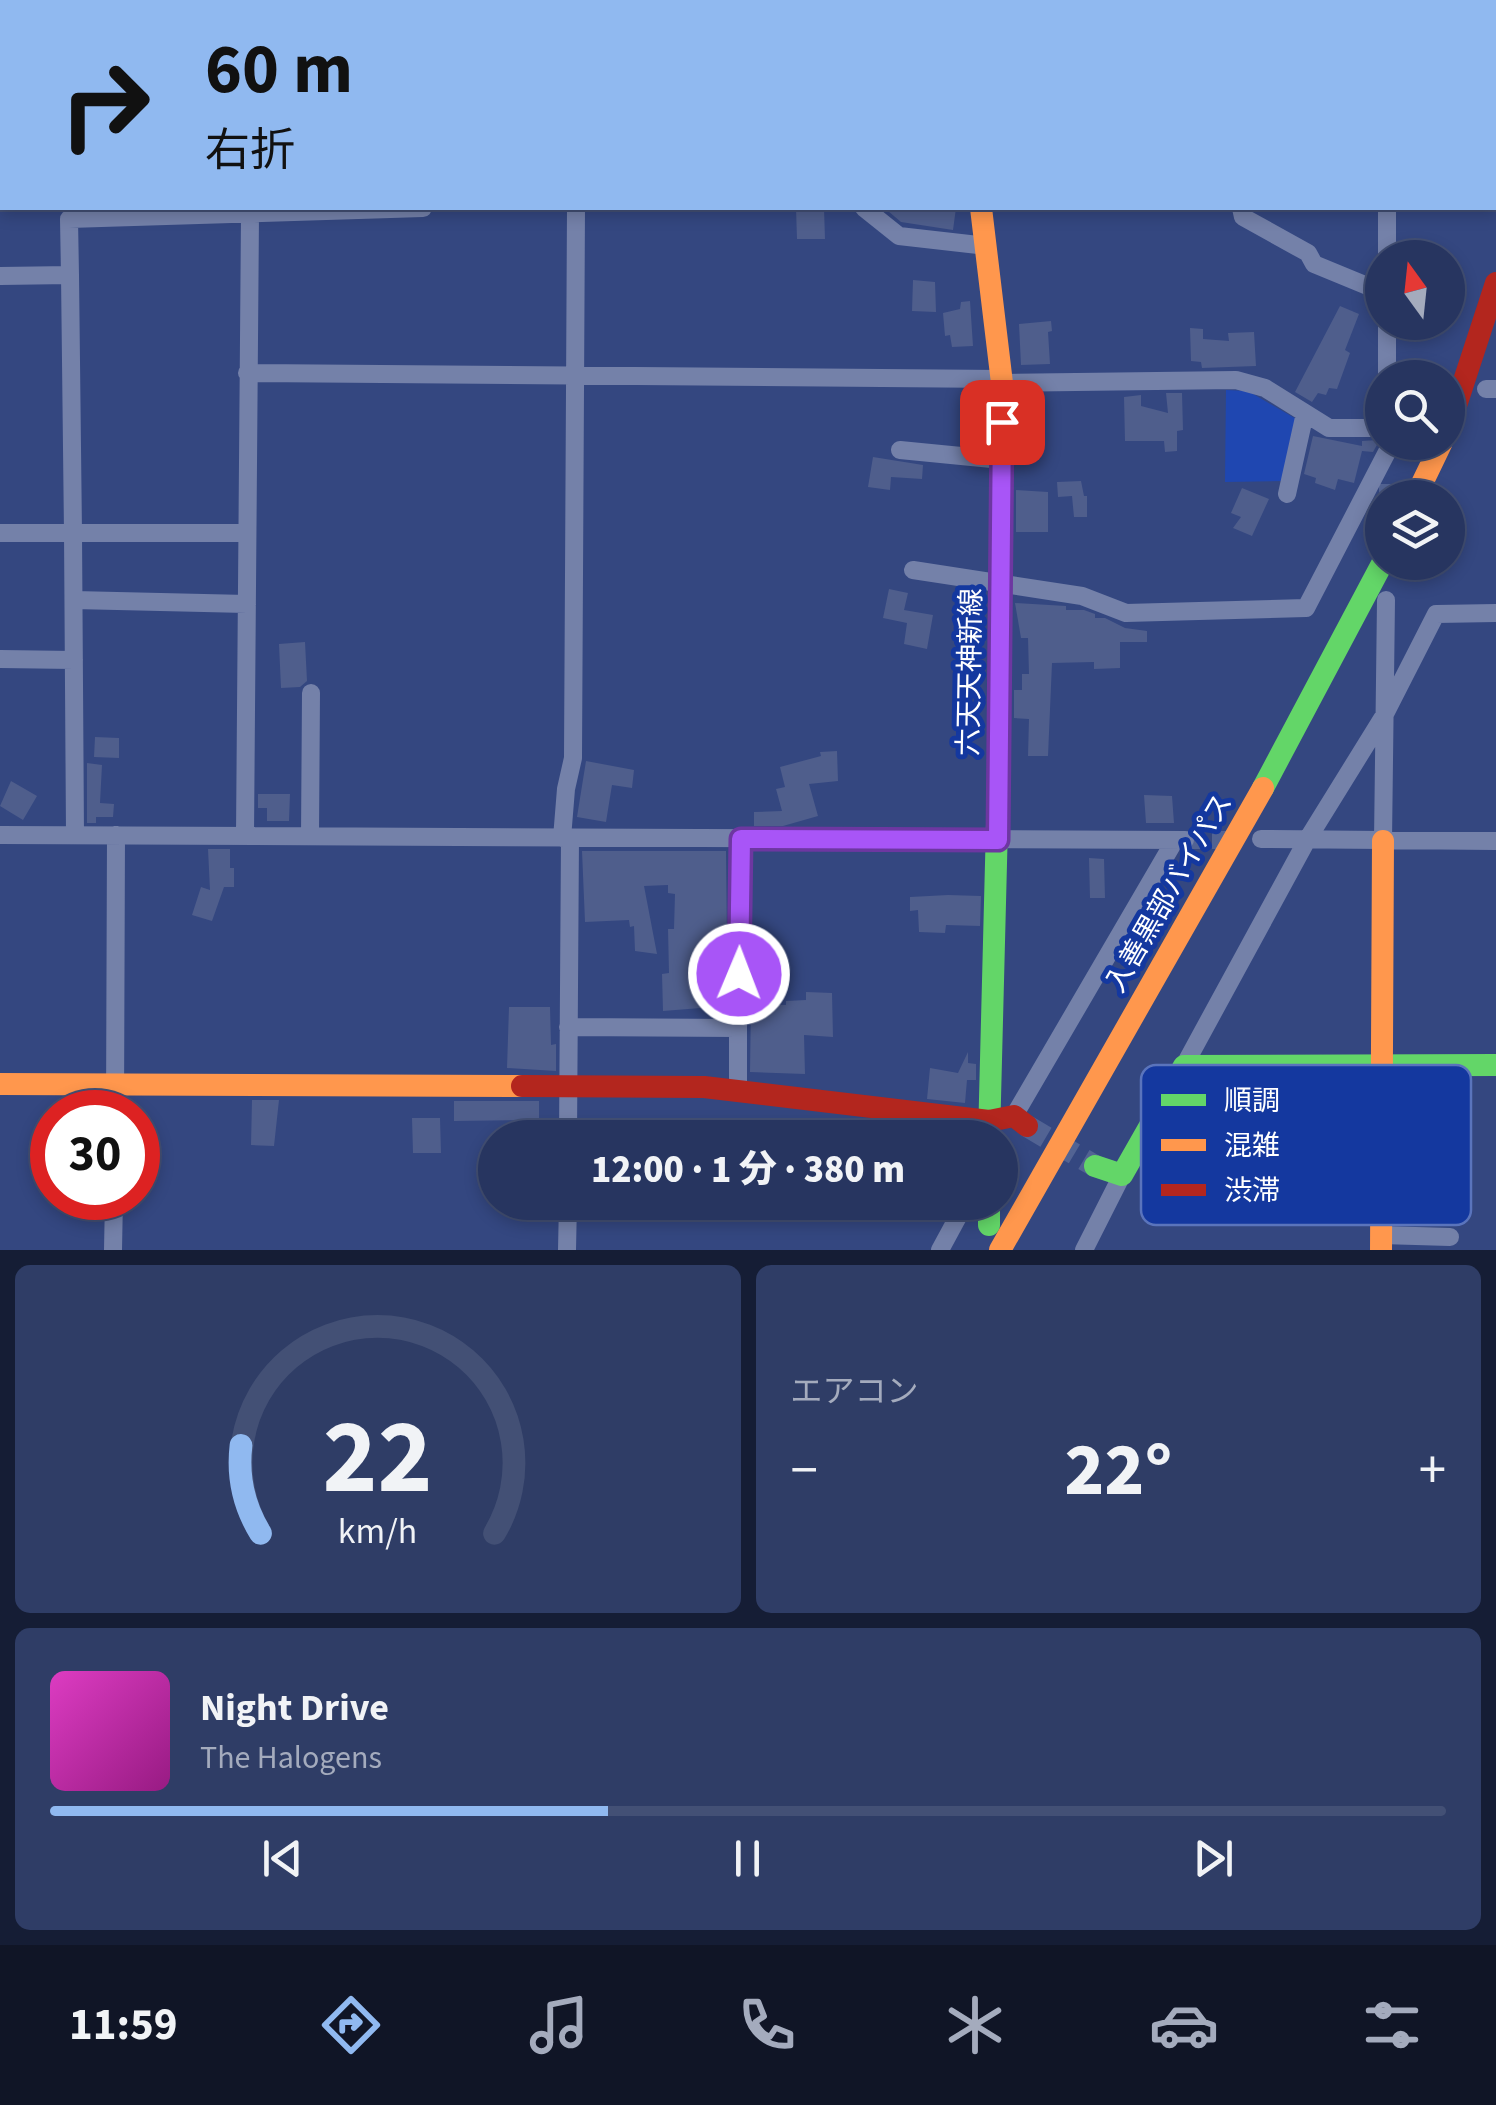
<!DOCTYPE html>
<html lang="ja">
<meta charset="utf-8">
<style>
body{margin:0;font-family:"Source Sans 3","Noto Sans JP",sans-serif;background:#2f3d66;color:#f1f3f6;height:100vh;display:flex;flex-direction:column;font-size:38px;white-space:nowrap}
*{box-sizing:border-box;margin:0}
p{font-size:32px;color:#a4abbd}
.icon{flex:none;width:55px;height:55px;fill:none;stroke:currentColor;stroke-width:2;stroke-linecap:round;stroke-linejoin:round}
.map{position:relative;height:1250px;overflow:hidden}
.side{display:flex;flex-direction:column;gap:15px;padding:15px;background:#151d35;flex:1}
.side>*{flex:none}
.top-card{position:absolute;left:0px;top:0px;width:1498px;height:210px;box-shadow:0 5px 15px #0003,0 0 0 2px #435075;background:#90b9f0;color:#111;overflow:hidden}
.needle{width:65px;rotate:345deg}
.buttons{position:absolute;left:1365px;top:240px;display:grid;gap:20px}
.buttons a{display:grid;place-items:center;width:100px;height:100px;border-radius:50%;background:#273560;box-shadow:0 5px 15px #0003,0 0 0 2px #435075;font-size:50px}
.speed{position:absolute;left:30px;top:1090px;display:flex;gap:20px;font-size:50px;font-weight:700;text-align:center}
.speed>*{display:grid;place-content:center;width:130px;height:130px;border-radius:50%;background:#273560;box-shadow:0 5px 15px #0003,0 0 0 2px #435075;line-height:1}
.speed .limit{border:15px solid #d22;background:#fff;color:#111}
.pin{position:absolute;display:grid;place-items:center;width:85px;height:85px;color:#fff;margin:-42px;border-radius:20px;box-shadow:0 5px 15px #0006}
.me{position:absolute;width:110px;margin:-55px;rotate:1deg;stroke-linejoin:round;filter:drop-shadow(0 0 8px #0008)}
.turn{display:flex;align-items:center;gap:35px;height:210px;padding:0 40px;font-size:45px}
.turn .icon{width:130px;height:130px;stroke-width:2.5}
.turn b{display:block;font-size:70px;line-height:85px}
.big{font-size:75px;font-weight:800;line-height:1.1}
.side .card{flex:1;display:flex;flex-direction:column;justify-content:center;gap:15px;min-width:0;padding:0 35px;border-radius:15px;background:#2f3d66}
.side .dial{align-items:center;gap:0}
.dial svg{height:260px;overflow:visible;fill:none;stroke:#435075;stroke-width:7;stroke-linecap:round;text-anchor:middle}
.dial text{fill:#f1f3f6;stroke:none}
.song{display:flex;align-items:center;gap:30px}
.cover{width:120px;height:120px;border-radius:15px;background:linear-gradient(135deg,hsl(310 70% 55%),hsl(310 70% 35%))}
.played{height:10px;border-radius:5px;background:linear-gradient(90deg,#90b9f0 40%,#435075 40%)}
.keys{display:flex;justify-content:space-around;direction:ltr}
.heat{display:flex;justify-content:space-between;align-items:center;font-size:55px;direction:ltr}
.side .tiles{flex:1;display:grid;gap:15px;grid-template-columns:1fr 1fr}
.card:last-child{grid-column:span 2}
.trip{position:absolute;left:478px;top:1120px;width:540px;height:100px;border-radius:50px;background:#273560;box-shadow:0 5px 15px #0003,0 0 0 2px #435075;font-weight:800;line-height:100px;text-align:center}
.dock{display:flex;height:160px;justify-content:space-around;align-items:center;background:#101526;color:#a4abbd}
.dock .icon{width:70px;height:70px}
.dock .current{color:#90b9f0}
.dock b{font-size:45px;color:#f1f3f6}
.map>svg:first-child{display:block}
</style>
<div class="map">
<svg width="1496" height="1250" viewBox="0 0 1496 1250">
<rect width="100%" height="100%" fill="#344780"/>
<path fill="#1f47b1" d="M1226,390L1248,391L1298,420L1283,481L1225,482Z"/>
<path fill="#4f5e8c" d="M796,208H824L825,239H797Z
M889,208H956L953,230L901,222L888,211Z
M913,280L935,282L936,312L912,311Z
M970,301L973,346L952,347L950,335L945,336L943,313L960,309L961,302Z
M1340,306L1359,314L1345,350L1350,353L1337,389L1329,388L1326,395L1318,393L1312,402L1295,392Z
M1051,321L1052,331L1048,332L1050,364L1021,365L1019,324Z
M1190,328L1203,329V339L1229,341L1228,333L1254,332L1256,366L1202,368L1201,362L1191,361Z
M1166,393H1182L1183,430L1177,431V451L1165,452L1164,441H1125L1124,397L1141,395V406L1168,413Z
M1313,436L1362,446V441L1378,440V443L1373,452L1362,451L1354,483L1338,479L1335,490L1315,483L1316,478L1304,474Z
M873,457L923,465L922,479L891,477L890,490L868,487Z
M1081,481L1084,496H1087V517H1074L1072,496L1058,497L1057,482Z
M1242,488L1269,499L1252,536L1233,528L1241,517L1231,513Z
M1016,490L1048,492V532H1016Z
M889,589L908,593L904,610L933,615L927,649L904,644L907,623L883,618Z
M1015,603L1066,606V610H1084L1095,614V618H1105L1125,628L1147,631V642H1120V668L1094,669V662L1052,663L1048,756H1028L1029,719L1014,718V690H1022V674H1029L1028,638H1021Z
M305,642L307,681L300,687L281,688L279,644Z
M95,737L119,738V758L94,757Z
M837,751L838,781L809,784L818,816L783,826H754V812L782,811L776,789L785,787L780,767L821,756L820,752Z
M586,761L634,770L632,788L612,785L606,822L577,817Z
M87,763L102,765L100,803L114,804L113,817H96V823H87Z
M11,781L37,796L23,820L0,806Z
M258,794H290L289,821H267V808H258Z
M1144,795L1172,796L1174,823H1146Z
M208,849H230V868H234V887H224L212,921L192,915L201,887L210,890Z
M582,851H726L727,943H710V949L693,950L694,991L726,990V1006L663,1011L662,974L669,973L668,929H674L675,894L668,893V885L644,886L657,954L635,951L634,926L630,927L629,920L585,922Z
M1089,858L1104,859L1105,898H1090Z
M948,895L981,896L980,926L946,925L945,933L919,932L918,910L910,911V897Z
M806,992L832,993L833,1037L804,1035L805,1074L750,1072L751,1004L786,1005V1001L806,1000Z
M509,1007H550L551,1045L556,1044V1071L507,1068Z
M968,1052V1063L976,1064V1080H967L965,1103L927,1099L930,1068L958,1073Z
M252,1100H279L274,1146L251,1145Z
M454,1101H539V1138H525L526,1120L454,1121Z
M412,1118H440L441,1153H413Z
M835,1122H868V1138H835Z
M905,1202H936L935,1219L905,1222Z"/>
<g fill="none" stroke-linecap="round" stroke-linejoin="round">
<path stroke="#526393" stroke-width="18" stroke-dasharray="18 9" stroke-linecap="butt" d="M1388,498V484
M1185,840H1240"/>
<path stroke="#526393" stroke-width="22" stroke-dasharray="22 11" stroke-linecap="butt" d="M1027,1126L1095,1166"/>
<path stroke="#7481a9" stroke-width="18" d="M451,0V2
M1207,0V2
M1387,2V0
M864,208L899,236L987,246
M1241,208L1243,217L1308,253L1314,264L1382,292
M1387,258V208
M70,275L73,533H247
M0,276L70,275L69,219L423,208
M1387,322V378
M247,373L1002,379
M1002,383L1236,380L1265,388L1329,428H1382
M1486,389H1496
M900,450L1002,460
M1287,494L1305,413
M0,533H73L75,835
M913,570L1082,596L1126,613L1306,608L1387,452
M74,600L247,604
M0,659L74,660
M0,835L1185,840
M245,835L250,215
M310,836L311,693
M562,838L566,789L573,758L576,208
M1261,839L1496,841
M1383,841L1386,600
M568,1027L738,1028L741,839
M738,1028V1091
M1184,1066L1307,840L1385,714L1436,614L1496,613
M115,1112L116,835
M1014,1116L1175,840
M568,1138L570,838
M1381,1151L1450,1152
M1381,1235L1450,1237
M113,1250L114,1198
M567,1250L568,1202
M940,1250L966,1202
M1084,1250L1122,1175"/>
<path stroke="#63d668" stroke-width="22" d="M1263,788L1383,562
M989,1138L998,785
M1095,1166L1122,1175L1184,1066L1496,1065
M989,1202V1225"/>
<path stroke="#ff974d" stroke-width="22" d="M946,0L947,2
M981,208L1002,383L998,785
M1415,498L1442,442
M0,1084L522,1086
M1000,1250L1263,788
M1381,1250L1383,841"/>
<path stroke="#b3261e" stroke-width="22" d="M1448,430L1496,283
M522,1086L704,1087L989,1121L1014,1116L1027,1126"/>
</g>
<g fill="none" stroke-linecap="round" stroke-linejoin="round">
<g stroke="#6d37a1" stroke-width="25">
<path id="route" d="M739,974L741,839L998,840L1002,422"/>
</g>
<use href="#route" stroke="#a855f7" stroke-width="18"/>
</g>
<g text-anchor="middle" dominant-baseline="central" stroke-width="10" stroke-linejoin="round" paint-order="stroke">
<g font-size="28" fill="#fff" stroke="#14389f">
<text transform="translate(970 672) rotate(-89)">六天天神新線</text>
<text transform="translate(1169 893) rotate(-60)">入善黒部バイパス</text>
</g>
</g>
<rect x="1141" y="1065" width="330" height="160" rx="15" fill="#14389f" stroke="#5a74bc" stroke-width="2.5"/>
<rect x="1161" y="1094" width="45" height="12" fill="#63d668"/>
<rect x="1161" y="1139" width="45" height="12" fill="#ff974d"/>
<rect x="1161" y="1184" width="45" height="12" fill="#b3261e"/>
<g font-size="28" fill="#fff">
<text x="1224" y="1110">順調</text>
<text x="1224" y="1155">混雑</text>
<text x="1224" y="1200">渋滞</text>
</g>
</svg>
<div class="buttons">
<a><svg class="needle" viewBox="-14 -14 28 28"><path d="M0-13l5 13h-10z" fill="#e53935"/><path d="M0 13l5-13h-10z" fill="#a4abbd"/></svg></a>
<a><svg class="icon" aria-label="search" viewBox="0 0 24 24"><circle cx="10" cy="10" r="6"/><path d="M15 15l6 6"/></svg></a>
<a><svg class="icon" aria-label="layers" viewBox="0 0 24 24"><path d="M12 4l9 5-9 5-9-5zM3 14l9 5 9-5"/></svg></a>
</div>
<div class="speed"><div class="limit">30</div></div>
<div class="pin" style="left:1002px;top:422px;background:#d93025"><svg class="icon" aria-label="arrive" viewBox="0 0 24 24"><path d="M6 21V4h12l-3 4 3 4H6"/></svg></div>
<svg class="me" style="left:739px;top:974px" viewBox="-20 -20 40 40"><circle r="17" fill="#a855f7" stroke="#fff" stroke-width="3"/><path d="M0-11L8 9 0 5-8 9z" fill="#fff"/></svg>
<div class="trip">12:00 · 1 分 · 380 m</div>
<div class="top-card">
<div class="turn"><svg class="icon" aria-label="right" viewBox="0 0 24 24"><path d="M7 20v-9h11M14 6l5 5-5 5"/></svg><div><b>60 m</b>右折</div></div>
</div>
</div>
<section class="side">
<div class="tiles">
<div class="card dial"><svg viewBox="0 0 100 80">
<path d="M14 69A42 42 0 1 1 86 69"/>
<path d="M14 69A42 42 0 0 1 8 42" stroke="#90b9f0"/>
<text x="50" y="56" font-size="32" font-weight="700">22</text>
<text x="50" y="72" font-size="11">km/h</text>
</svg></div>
<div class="card"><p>エアコン</p>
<div class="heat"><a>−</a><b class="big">22°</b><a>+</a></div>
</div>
<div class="card">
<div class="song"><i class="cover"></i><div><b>Night Drive</b><p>The Halogens</p></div></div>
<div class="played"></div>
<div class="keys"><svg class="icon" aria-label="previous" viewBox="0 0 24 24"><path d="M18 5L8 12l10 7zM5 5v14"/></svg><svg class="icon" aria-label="pause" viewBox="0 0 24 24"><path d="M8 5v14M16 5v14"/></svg><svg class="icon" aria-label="next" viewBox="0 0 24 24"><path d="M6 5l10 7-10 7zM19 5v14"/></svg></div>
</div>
</div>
</section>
<nav class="dock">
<b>11:59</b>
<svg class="icon current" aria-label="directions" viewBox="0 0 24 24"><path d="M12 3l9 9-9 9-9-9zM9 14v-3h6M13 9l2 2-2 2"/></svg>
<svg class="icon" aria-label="music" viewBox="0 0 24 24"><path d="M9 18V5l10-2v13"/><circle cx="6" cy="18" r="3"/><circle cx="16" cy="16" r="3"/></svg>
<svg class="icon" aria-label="phone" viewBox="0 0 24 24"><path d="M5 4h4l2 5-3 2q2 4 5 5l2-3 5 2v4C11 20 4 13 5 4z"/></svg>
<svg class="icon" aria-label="climate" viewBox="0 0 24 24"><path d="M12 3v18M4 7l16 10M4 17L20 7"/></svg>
<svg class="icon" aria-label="car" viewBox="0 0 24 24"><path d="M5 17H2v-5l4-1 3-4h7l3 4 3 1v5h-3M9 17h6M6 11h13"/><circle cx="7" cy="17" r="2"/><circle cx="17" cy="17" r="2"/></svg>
<svg class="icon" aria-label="filters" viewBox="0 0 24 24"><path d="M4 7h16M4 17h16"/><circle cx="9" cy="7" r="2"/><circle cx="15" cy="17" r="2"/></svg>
</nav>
